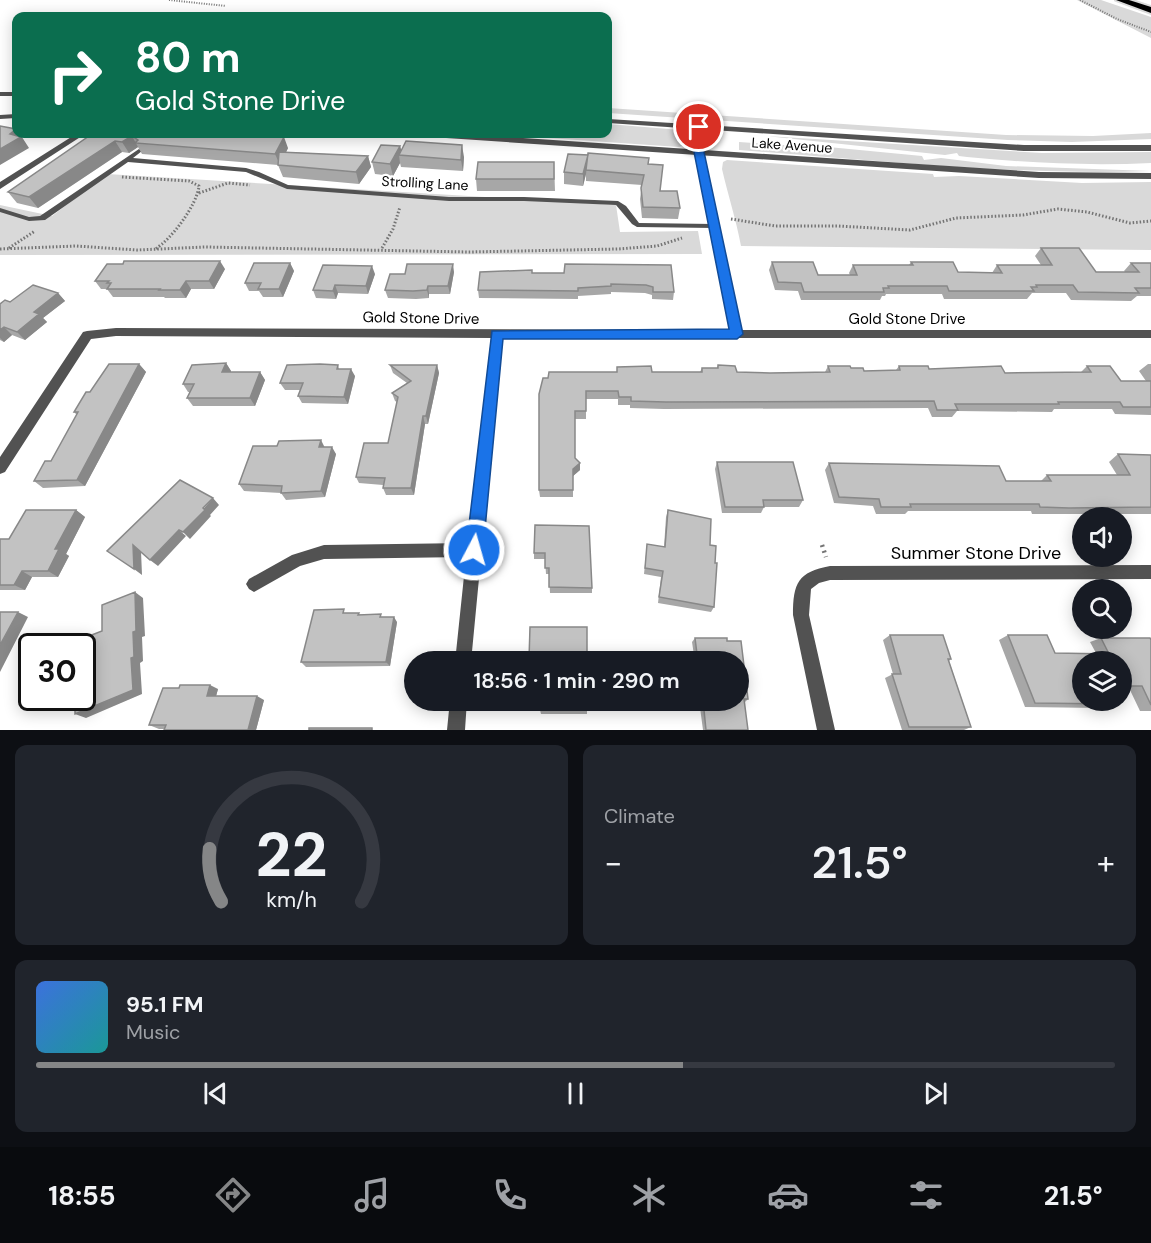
<!DOCTYPE html>
<meta charset="utf-8">
<style>
body{margin:0;font-family:"DM Sans",sans-serif;background:#20242c;color:#f1f3f6;height:100vh;display:flex;flex-direction:column;font-size:22px;white-space:nowrap}
*{box-sizing:border-box;margin:0}
p{font-size:20px;color:#9ea1a6}
.icon{flex:none;width:33px;height:33px;fill:none;stroke:currentColor;stroke-width:2;stroke-linecap:round;stroke-linejoin:round}
.map{position:relative;height:730px;overflow:hidden}
.panel{display:flex;flex-direction:column;gap:15px;padding:15px;background:#0d0f14;flex:1}
.panel>*{flex:none}
.top-card{position:absolute;left:12px;top:12px;width:600px;height:126px;border-radius:12px;box-shadow:0 3px 15px #0003;background:#0b6e4f;color:#fff;overflow:hidden}
.controls{position:absolute;left:1072px;top:507px;display:grid;gap:12px}
.controls a{display:grid;place-items:center;width:60px;height:60px;border-radius:50%;background:#171b24;box-shadow:0 3px 15px #0003;font-size:30px}
.speed{position:absolute;left:18px;top:633px;display:flex;gap:12px;font-size:30px;font-weight:700;text-align:center}
.speed>*{display:grid;place-content:center;width:78px;height:78px;border-radius:50%;background:#171b24;box-shadow:0 3px 15px #0003;line-height:1}
.speed .limit{border:3px solid #111;border-radius:9px;background:#fff;color:#111}
.pin{position:absolute;display:grid;place-items:center;width:51px;height:51px;color:#fff;margin:-26px;border:3px solid #fff;border-radius:50%;box-shadow:0 2px 6px #0007}
.me{position:absolute;width:66px;margin:-33px;rotate:6deg;stroke-linejoin:round;filter:drop-shadow(0 0 4px #0008)}
.turn{display:flex;align-items:center;gap:21px;height:126px;padding:0 24px;font-size:27px}
.turn .icon{width:78px;height:78px;stroke-width:2.5}
.turn b{display:block;font-size:42px;line-height:51px}
.big{font-size:45px;font-weight:600;line-height:1.1}
.panel .widget{flex:1;display:flex;flex-direction:column;justify-content:center;gap:9px;min-width:0;padding:0 21px;border-radius:12px;background:#20242c}
.panel .dial{align-items:center;gap:0}
.dial svg{height:156px;overflow:visible;fill:none;stroke:#363941;stroke-width:7;stroke-linecap:round;text-anchor:middle}
.dial text{fill:#f1f3f6;stroke:none}
.song{display:flex;align-items:center;gap:18px}
.cover{width:72px;height:72px;border-radius:9px;background:linear-gradient(135deg,hsl(220 70% 55%),hsl(180 70% 35%))}
.played{height:6px;border-radius:3px;background:linear-gradient(90deg,#858687 60%,#363941 60%)}
.keys{display:flex;justify-content:space-around;direction:ltr}
.heat{display:flex;justify-content:space-between;align-items:center;font-size:33px;direction:ltr}
.panel .tiles{flex:1;display:grid;gap:15px;grid-template-columns:1fr 1fr}
.widget:last-child{grid-column:span 2}
.trip{position:absolute;left:404px;top:651px;width:345px;height:60px;border-radius:30px;background:#171b24;box-shadow:0 3px 15px #0003;font-weight:600;line-height:60px;text-align:center}
.dock{display:flex;height:96px;justify-content:space-around;align-items:center;background:#090b0e;color:#9ea1a6}
.dock .icon{width:42px;height:42px}
.dock .current{color:#858687}
.dock b{font-size:27px;color:#f1f3f6}
.map>svg:first-child{display:block}
</style>
<div class="map">
<svg width="1151" height="730" viewBox="0 0 1151 730">
<rect width="100%" height="100%" fill="#fff"/>
<path fill="#d9d9d9" d="M1077,0H1101L1151,17V38Z
M608,108L1006,135L1093,136L1151,133V139L1072,142L1008,140L608,113Z
M608,124L681,130L685,133V145L679,147L489,134H608Z
M766,136L1042,153L1151,152V163C1089,166 1028,163 967,157L959,156L957,153L945,155Z
M739,142L797,146V144L922,156L924,160L941,158L1006,166L1151,171C1014,176 876,160 739,150Z
M727,160L933,174L934,177L959,176L1082,183L1151,182V250L741,246C736,219 728,195 722,169L723,162Z
M107,174L616,205L620,232L698,231L702,254L0,255V205L52,216Z"/>
<g fill="none" stroke-linecap="round" stroke-linejoin="round">
<g stroke="#dbdbdb" stroke-width="4">
<path id="trunk" d="M1116,0H1129L1151,7V13Z"/>
</g>
<path stroke="#747474" stroke-width="2" stroke-dasharray="1 1.5" stroke-linecap="butt" d="M169,0L226,6
M1080,0L1117,19L1151,32"/>
<path stroke="#747474" stroke-width="3" stroke-dasharray="1.5 2" stroke-linecap="butt" d="M122,177L189,181L199,186C197,205 171,240 155,249
M199,193L228,183L250,185
M731,219L775,226H838L910,230L956,218L1023,215L1058,209L1087,212L1130,223L1151,221
M9,248L35,231
M382,248L393,229L400,207
M0,249L76,246L137,250L205,247L469,252L618,249L657,246L682,238"/>
<path stroke="#747474" stroke-width="4.5" stroke-dasharray="2 4" stroke-linecap="butt" d="M822,545L826,557"/>
<path fill="#525252" fill-rule="evenodd" d="M139,149L142,151L133,158L246,168L259,172L288,185L449,197H524L618,201L626,206L639,223L714,224L718,226L714,228L637,227L632,224L616,205L524,201H449L287,189L246,172L128,162L45,220L29,221L0,212V208L29,217L40,216Z"/>
<path fill="#525252" fill-rule="evenodd" d="M699,124L703,127V152L742,330H1151V338H502L471,662H455L466,557L324,559L300,566L254,592L249,589L246,584L249,579L292,555L324,545L468,543L491,338L116,336L91,339L5,472L0,474V457L83,332L87,331L116,328L730,330L695,152V127Z
M76,134H85L0,189V182Z
M1151,565V579L830,580L819,583L811,589L809,615L835,730H817L793,615C793,583 798,572 830,566Z
M450,700H467L465,730H447Z"/>
<path fill="#525252" fill-rule="evenodd" d="M0,92H16V96H0Z
M16,114V118L0,119V115Z
M608,119L1024,145H1151V151H1024L608,123Z
M427,134H462L1039,172L1151,173V179L1039,178L431,137Z"/>
<use href="#trunk" fill="#000" fill-rule="evenodd"/>
</g>
<path fill="#a7a7a7" d="M92,134L288,148L286,152L368,156L371,167L359,184L283,177L278,165L142,154L138,147L129,153L122,152L38,208L17,203L8,192Z
M400,146L401,150L464,157L463,171L401,167L400,163L393,176L375,174L372,162Z
M554,162L555,191H477L476,179Z
M649,164L660,191L680,208L678,219L642,218L640,199L642,185L586,181V174L583,186L564,184V172Z
M1041,248L1096,272H1125L1124,271L1131,263H1151V296H1137L1131,301L1071,300L1066,293H1032L1027,299H944L942,294H886L885,296H882L880,300H801L798,291L775,290L769,270L772,262L818,275H850L849,273L853,265H909L911,262L958,272L992,273L997,265H1041L1035,256Z
M290,263L294,271L283,297H263L259,291H249L245,283Z
M565,264L674,292L673,300L652,299V295L645,293L611,292V294L578,296V299L479,298L478,290L533,273H564Z
M225,269L214,289H191L186,298H165L164,297H113L107,289H101L95,281Z
M454,272L450,294H429V298L416,299L388,298L385,290Z
M375,274L368,294L338,293L336,299L316,298L313,290Z
M58,293L65,301L43,318L47,322L25,340L12,335L4,342L0,340V304Z
M226,363L231,371V372H260L265,380L255,406H193L187,398L190,392H188L183,384Z
M139,364L146,372L85,486L43,488L34,481L51,461L77,415L74,412L90,392Z
M1148,364H1151V415L1115,414L1112,409H1054L1052,412L957,411L952,417H932L928,408L664,409L630,408V405H618V399H586V419H575V458L580,463V470L573,476V497H540L539,490L548,378L617,372V367L652,372H700L702,368H717L718,365L737,372L770,373L825,372L828,366L851,368L864,371L896,370L899,366L929,369L1005,373H1057L1081,372L1087,366L1121,381H1146L1139,371Z
M338,365L339,369L355,376L348,404L302,403L298,396L300,390H285L280,383Z
M390,365H437L439,373L428,424H425L414,495H386L383,488V485L359,483L356,477L388,443L397,402L395,401L392,393L407,383L393,373Z
M324,447L336,454L325,497L286,500L281,493L244,491L239,484Z
M1118,454L1151,455V514H1032L1031,511H908L905,514H876L873,506L834,503L825,470L829,463L1006,481H1041L1047,475H1117L1109,462Z
M717,462L803,500L799,507H764L761,513H722L715,469Z
M76,510L85,517L66,554L69,556L58,577H32L25,590H0V539H9Z
M668,510L710,545L714,607L711,612L658,603L661,577L644,574L647,544L664,547L666,517Z
M535,525L592,588V593H550L549,574H546L545,559H534V553Z
M347,613L383,617L397,622L390,666L306,667L301,662Z
M530,627L587,662H529Z
M890,635L951,659L949,661L971,727L964,730H902L885,678L893,674L883,640Z
M1008,635L1055,653H1096L1090,642L1101,638L1151,640V711H1140L1130,690H1122V662H1083L1111,704L1100,708L1025,707L999,640Z
M695,638H727V641H741L748,699L744,703L748,730H703L699,700H738V662H695L692,642Z
M218,689L216,696L264,700L256,730H164L165,729H159L149,725Z
M587,700V714H541L540,710Z"/>
<path fill="#888" d="M16,129V134H20L29,148L0,165V149L10,134Z
M132,136L138,147L129,153L122,142Z
M284,137L288,148L280,165L275,154Z
M115,141L122,152L38,208L29,197Z
M462,145L464,157L463,171L461,160Z
M400,146L403,156L399,155L400,163L393,176L390,164Z
M588,155L586,174L583,186V174Z
M368,156L371,167L359,184L356,172Z
M220,261L225,269L214,289L209,281Z
M290,263L294,271L283,297L279,289Z
M453,264L454,272L450,294L448,286Z
M372,266L375,274L368,294L366,286Z
M186,281L191,289L186,298L180,290Z
M335,285L338,293L336,299L333,291Z
M428,286L429,294V298L427,290Z
M58,293L65,301L43,318L47,322L25,340L17,332L34,312Z
M4,327L12,335L4,342L0,338V330Z
M226,363L231,371L227,380L222,372Z
M139,364L146,372L85,486L77,480Z
M437,365L439,373L428,424L426,416Z
M351,369L355,376L348,404L344,397Z
M260,372L265,380L255,406L250,398Z
M423,416L425,424L414,495L411,488Z
M321,440L325,448L319,447Z
M332,447L336,454L325,497L321,491Z
M580,463V470L573,476V469Z
M213,498L219,505L210,515L211,516L190,539L183,532Z
M76,510L85,517L66,554L69,556L58,577L48,571L55,549Z
M179,530L186,536L158,566L150,560Z
M133,545L141,551L142,575L134,569Z
M22,571L32,577L25,590L14,585Z
M135,592L143,598L145,636L142,637L143,661L140,663L142,694L86,718L75,714L131,658Z
M18,612L28,617L0,672V645Z
M394,617L397,622L390,666L386,662Z
M210,685L218,689L215,700L207,696Z
M257,696L264,700L256,730H248Z"/>
<path fill="#c2c2c2" stroke="#888" stroke-width="1.5" d="M0,126L16,129L10,134L21,137L0,149Z
M92,134H232L284,137L275,154L135,143L138,140L132,136L122,142L115,141L29,197L8,192Z
M406,141L462,145L461,160L399,155Z
M381,145L400,146L390,164L372,162Z
M279,152L368,156L356,172L278,165Z
M588,153L649,158L648,164L663,165L660,191H677L680,208L643,207L641,188L644,175L586,170Z
M568,154L588,155L583,174L564,172Z
M478,162H554V179H476Z
M1041,248H1079L1096,272H1139L1131,263H1151V288H1135L1139,293L1078,292L1073,285H1036L1037,287H1031L1034,291H949L947,286H888L889,288H883L884,292H804L801,283L778,282L772,262H813L818,275H857L853,265H913L911,262H953L958,272L1002,273L997,265H1052Z
M124,261H220L209,281H186L180,290H159L160,289H107L111,283H107L109,281H95L107,264H123Z
M254,263H290L279,289H258L261,283H245Z
M407,264H453L448,286H428L427,290L413,291L385,290L390,274H405Z
M565,264L671,265L674,292H653V287L646,285L611,284V286L578,288V291L478,290L480,272L532,270V273H564Z
M323,265L372,266L366,286L335,285L333,291L313,290Z
M33,285L58,293L34,312L39,314L17,332L4,327L0,330V304L5,300L10,302Z
M226,363L222,372H260L250,398H187L194,384H183L192,365Z
M109,364H139L77,480L34,481L45,461H51L78,412H74L86,392H90Z
M320,364L338,365L337,369H351L344,397L298,396L303,383H280L287,365Z
M390,365H437L426,416H423L411,488H383L385,478L356,477L364,443H388L398,397L392,393L411,381Z
M718,365L735,366L737,372L770,373L830,372L828,366H850L851,368H863L864,371L900,370L899,366H928L929,369L1001,366L1005,373L1091,372L1087,366H1110L1121,381H1151V407H1123L1120,402H1058L1059,404H955L958,410H937L934,401L666,402L631,401V397H619L618,391H586V411H575V458L580,463L573,469V490H539V394L543,378H548L549,372H617V367L651,366L652,372H702V368H718Z
M321,440L319,447H332L321,491L281,493L282,486L239,484L253,446H277L279,441Z
M1118,454L1151,455V507L1069,508L1040,507L1039,504H910L911,507H881L879,499L839,497L829,463L999,466L1006,481H1051L1047,475H1130Z
M717,462H793L803,500H763L764,507H725Z
M180,480L213,498L203,508L205,510L183,532L179,530L150,560L133,545L134,569L107,551Z
M26,510H76L55,549H59L48,571H22L14,585H0V539H9Z
M668,510L711,519L710,545L716,546L715,563H717L714,607L659,597L663,571L645,568L647,544L665,547Z
M535,525L589,526L592,588L549,587V568H545V553H534Z
M135,592L136,631L133,632L134,657L131,658L133,690L75,714V698H82V646H76V641L102,631V605Z
M344,609L343,613H359L358,615L381,614L380,617H394L386,662H301L314,610Z
M0,612H18L0,645Z
M530,627H587V662H542V659H529Z
M890,635H943L951,659H948L971,727H909L892,674H901Z
M1008,635H1047L1055,653L1109,654L1101,638H1150L1151,640V705L1142,686H1122V662H1083V700H1109L1111,704L1035,703Z
M695,638H727V641H741L748,699H744L748,730H706L703,700H738V662H698Z
M180,685H210L207,696H257L248,730H164L166,725H149L163,688H179Z
M540,700H587V710H540Z
M309,728H372V730H309Z"/>
<path fill="#1a73e8" stroke="#114b97" stroke-width="1.5" d="M699,124L703,127L704,152L743,334L737,339H503L483,550L480,556L474,558L468,556L466,550L492,331L729,329L694,152V127Z"/>
<g text-anchor="middle" dominant-baseline="central" stroke-width="4.5" stroke-linejoin="round" paint-order="stroke">
<g font-size="14" fill="#000" stroke="#fff">
<text transform="translate(792 145) rotate(4)">Lake Avenue</text>
<text transform="translate(425 183) rotate(3)">Strolling Lane</text>
</g>
<g font-size="15" fill="#000" stroke="#fff">
<text transform="translate(421 318) rotate(1)">Gold Stone Drive</text>
<text x="907" y="319">Gold Stone Drive</text>
</g>
<g font-size="18" fill="#000" stroke="#fff">
<text x="976" y="553">Summer Stone Drive</text>
</g>
</g>
</svg>
<div class="controls">
<a><svg class="icon" aria-label="sound" viewBox="0 0 24 24"><path d="M4 9h4l5-4v14l-5-4H4zM17 9q2 3 0 6"/></svg></a>
<a><svg class="icon" aria-label="search" viewBox="0 0 24 24"><circle cx="10" cy="10" r="6"/><path d="M15 15l6 6"/></svg></a>
<a><svg class="icon" aria-label="layers" viewBox="0 0 24 24"><path d="M12 4l9 5-9 5-9-5zM3 14l9 5 9-5"/></svg></a>
</div>
<div class="speed"><div class="limit">30</div></div>
<div class="pin" style="left:699px;top:127px;background:#d93025"><svg class="icon" aria-label="arrive" viewBox="0 0 24 24"><path d="M6 21V4h12l-3 4 3 4H6"/></svg></div>
<svg class="me" style="left:474px;top:550px" viewBox="-20 -20 40 40"><circle r="17" fill="#1a73e8" stroke="#fff" stroke-width="3"/><path d="M0-11L8 9 0 5-8 9z" fill="#fff"/></svg>
<div class="trip">18:56 · 1 min · 290 m</div>
<div class="top-card">
<div class="turn"><svg class="icon" aria-label="right" viewBox="0 0 24 24"><path d="M7 20v-9h11M14 6l5 5-5 5"/></svg><div><b>80 m</b>Gold Stone Drive</div></div>
</div>
</div>
<section class="panel">
<div class="tiles">
<div class="widget dial"><svg viewBox="0 0 100 80">
<path d="M14 69A42 42 0 1 1 86 69"/>
<path d="M14 69A42 42 0 0 1 8 42" stroke="#858687"/>
<text x="50" y="56" font-size="32" font-weight="700">22</text>
<text x="50" y="72" font-size="11">km/h</text>
</svg></div>
<div class="widget"><p>Climate</p>
<div class="heat"><a>−</a><b class="big">21.5°</b><a>+</a></div>
</div>
<div class="widget">
<div class="song"><i class="cover"></i><div><b>95.1 FM</b><p>Music</p></div></div>
<div class="played"></div>
<div class="keys"><svg class="icon" aria-label="previous" viewBox="0 0 24 24"><path d="M18 5L8 12l10 7zM5 5v14"/></svg><svg class="icon" aria-label="pause" viewBox="0 0 24 24"><path d="M8 5v14M16 5v14"/></svg><svg class="icon" aria-label="next" viewBox="0 0 24 24"><path d="M6 5l10 7-10 7zM19 5v14"/></svg></div>
</div>
</div>
</section>
<nav class="dock">
<b>18:55</b>
<svg class="icon current" aria-label="directions" viewBox="0 0 24 24"><path d="M12 3l9 9-9 9-9-9zM9 14v-3h6M13 9l2 2-2 2"/></svg>
<svg class="icon" aria-label="music" viewBox="0 0 24 24"><path d="M9 18V5l10-2v13"/><circle cx="6" cy="18" r="3"/><circle cx="16" cy="16" r="3"/></svg>
<svg class="icon" aria-label="phone" viewBox="0 0 24 24"><path d="M5 4h4l2 5-3 2q2 4 5 5l2-3 5 2v4C11 20 4 13 5 4z"/></svg>
<svg class="icon" aria-label="climate" viewBox="0 0 24 24"><path d="M12 3v18M4 7l16 10M4 17L20 7"/></svg>
<svg class="icon" aria-label="car" viewBox="0 0 24 24"><path d="M5 17H2v-5l4-1 3-4h7l3 4 3 1v5h-3M9 17h6M6 11h13"/><circle cx="7" cy="17" r="2"/><circle cx="17" cy="17" r="2"/></svg>
<svg class="icon" aria-label="filters" viewBox="0 0 24 24"><path d="M4 7h16M4 17h16"/><circle cx="9" cy="7" r="2"/><circle cx="15" cy="17" r="2"/></svg>
<b>21.5°</b>
</nav>
